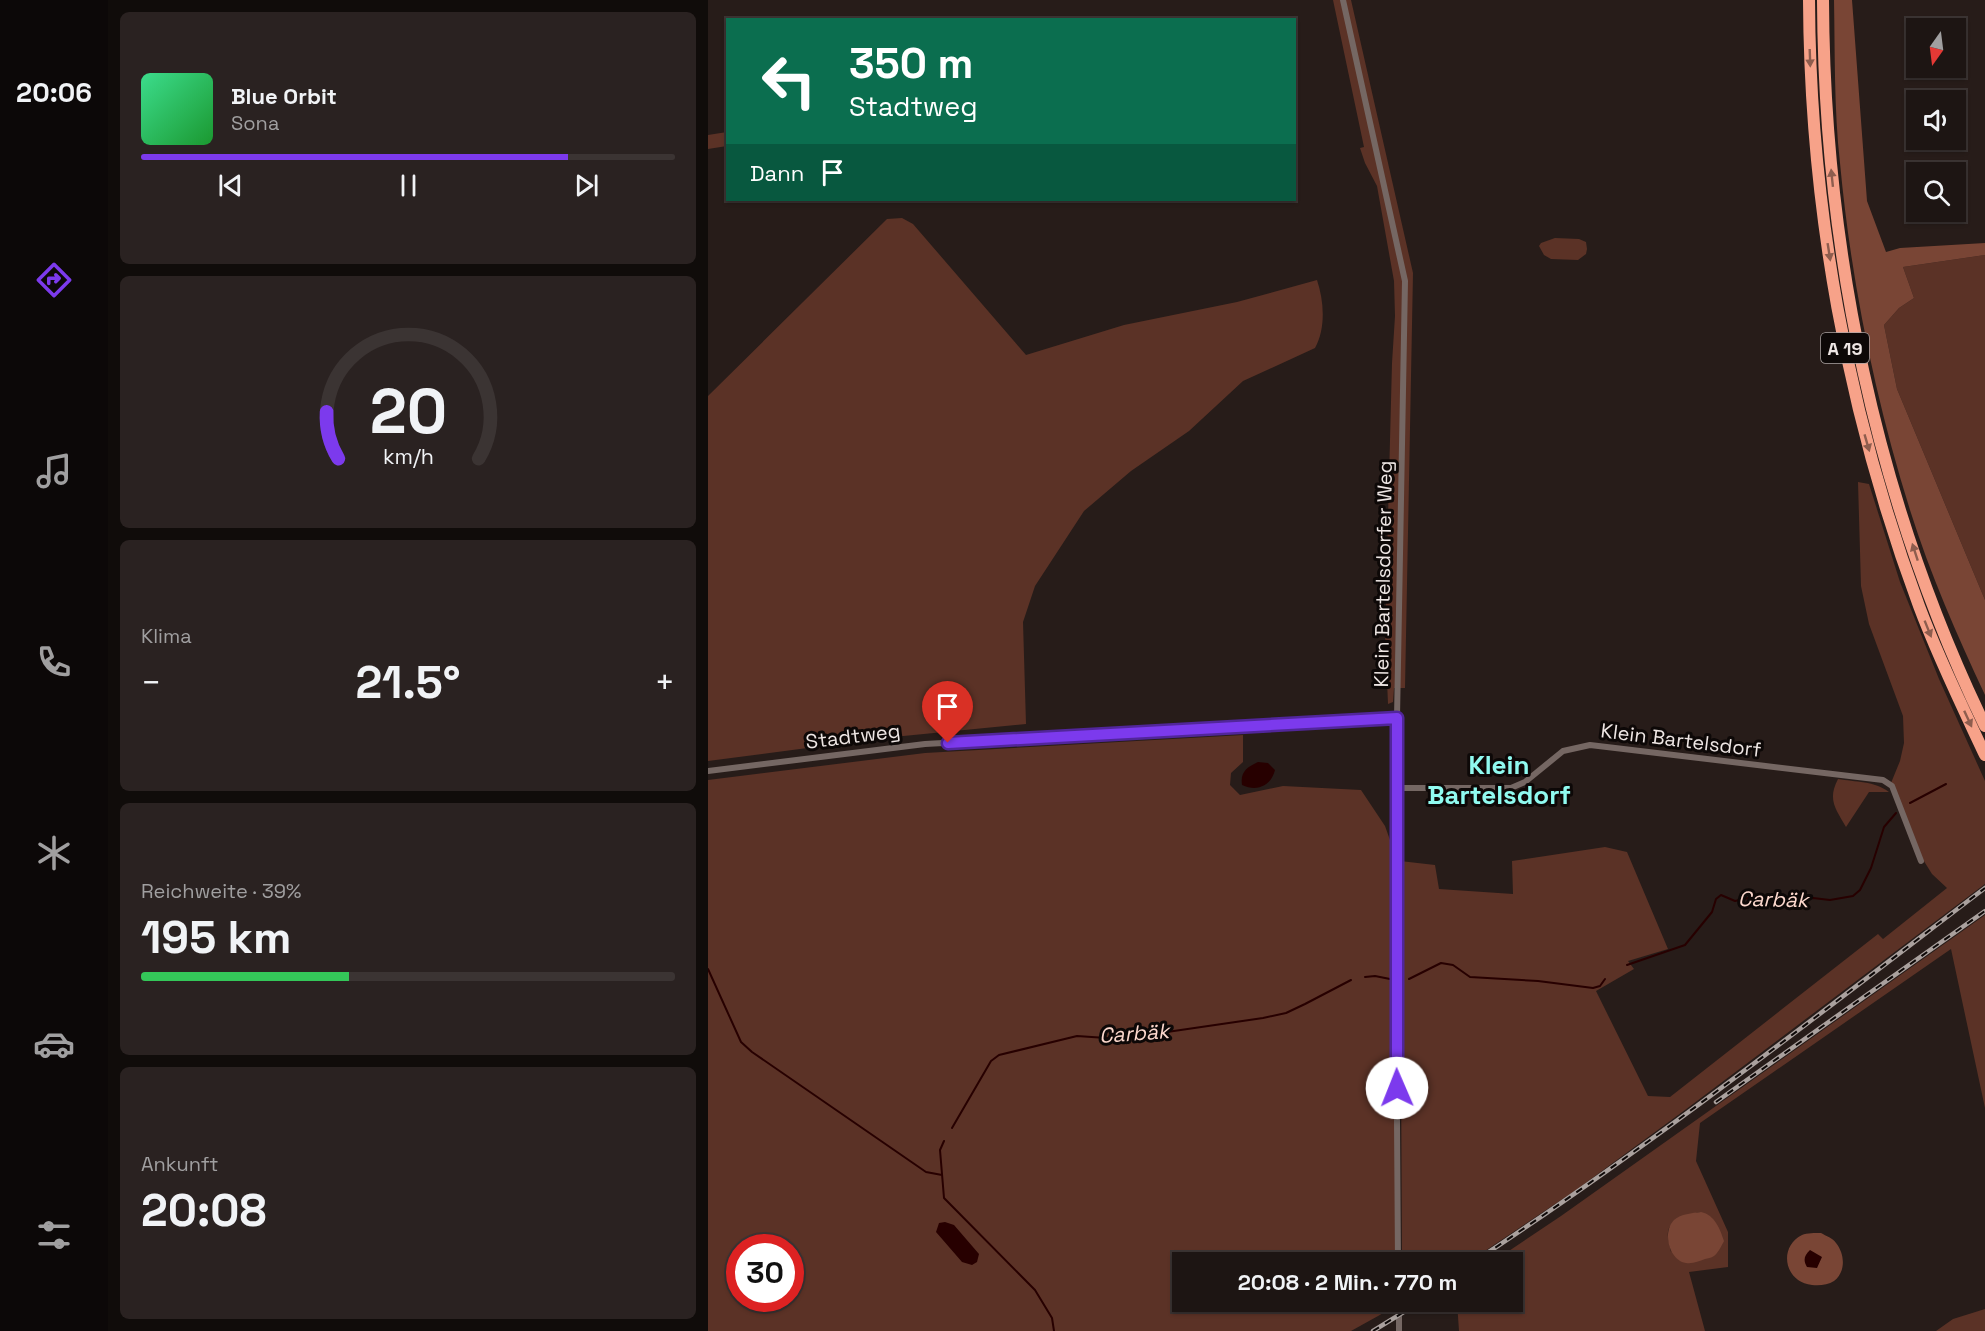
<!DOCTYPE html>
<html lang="de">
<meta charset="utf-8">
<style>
body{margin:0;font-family:"Space Grotesk",sans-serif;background:#2a2221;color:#f1f3f6;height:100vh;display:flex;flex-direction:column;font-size:22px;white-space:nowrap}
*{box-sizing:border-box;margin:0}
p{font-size:20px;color:#a09fa0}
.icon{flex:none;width:33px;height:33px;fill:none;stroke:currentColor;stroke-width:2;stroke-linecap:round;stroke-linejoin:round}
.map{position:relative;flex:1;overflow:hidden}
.panel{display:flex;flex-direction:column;gap:12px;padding:12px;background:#100c0a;width:600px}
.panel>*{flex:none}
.guide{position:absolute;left:18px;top:18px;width:570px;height:183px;border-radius:0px;box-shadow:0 2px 4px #0004,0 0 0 2px #3b3433;background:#0b6e4f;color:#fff;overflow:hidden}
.needle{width:39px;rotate:194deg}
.fabs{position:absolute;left:1198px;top:18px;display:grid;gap:12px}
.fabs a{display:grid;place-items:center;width:60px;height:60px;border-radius:0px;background:#1d1513;box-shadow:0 2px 4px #0004,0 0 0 2px #3b3433;font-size:30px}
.speed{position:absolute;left:18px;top:1234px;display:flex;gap:12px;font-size:30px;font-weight:700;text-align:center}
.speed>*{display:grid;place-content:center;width:78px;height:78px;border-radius:50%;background:#1d1513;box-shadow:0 2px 4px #0004,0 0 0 2px #3b3433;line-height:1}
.speed .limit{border:9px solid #d22;background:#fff;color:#111}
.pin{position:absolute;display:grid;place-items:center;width:51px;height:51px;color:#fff;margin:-62px -26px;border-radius:50% 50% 50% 0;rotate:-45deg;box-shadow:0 0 6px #0007}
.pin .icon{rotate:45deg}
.me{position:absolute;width:66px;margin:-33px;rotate:359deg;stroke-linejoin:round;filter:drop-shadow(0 0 4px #0008)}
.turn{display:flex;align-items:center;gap:21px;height:126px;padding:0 24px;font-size:27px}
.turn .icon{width:78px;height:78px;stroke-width:2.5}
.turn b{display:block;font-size:42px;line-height:51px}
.then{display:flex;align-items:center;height:57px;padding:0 24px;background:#0003;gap:12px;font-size:22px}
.big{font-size:45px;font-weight:600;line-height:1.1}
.panel .tile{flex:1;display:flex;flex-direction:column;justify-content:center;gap:9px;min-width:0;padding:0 21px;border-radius:9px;background:#2a2221}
.panel .dial{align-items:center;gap:0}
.dial svg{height:156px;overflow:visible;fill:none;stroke:#3b3433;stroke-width:7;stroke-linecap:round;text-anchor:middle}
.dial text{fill:#f1f3f6;stroke:none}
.song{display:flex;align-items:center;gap:18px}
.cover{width:72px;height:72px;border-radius:9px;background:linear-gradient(135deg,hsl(150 70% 55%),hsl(130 70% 35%))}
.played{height:6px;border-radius:3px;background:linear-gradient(90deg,#7c3aed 80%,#3b3433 80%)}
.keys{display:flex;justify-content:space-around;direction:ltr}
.heat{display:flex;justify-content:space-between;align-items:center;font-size:33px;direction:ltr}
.charge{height:9px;border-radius:4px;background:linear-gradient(90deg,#34c759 39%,#3b3433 0)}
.trip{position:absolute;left:464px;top:1252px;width:351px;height:60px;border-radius:0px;background:#1d1513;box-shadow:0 2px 4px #0004,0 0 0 2px #3b3433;font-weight:600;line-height:60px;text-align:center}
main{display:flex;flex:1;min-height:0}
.tab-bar{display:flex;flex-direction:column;width:108px;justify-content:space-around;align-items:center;background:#0c0808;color:#a09fa0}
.tab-bar .icon{width:42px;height:42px}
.tab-bar .selected{color:#7c3aed}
.tab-bar b{font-size:27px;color:#f1f3f6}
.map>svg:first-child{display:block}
</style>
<main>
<nav class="tab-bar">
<b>20:06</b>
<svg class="icon selected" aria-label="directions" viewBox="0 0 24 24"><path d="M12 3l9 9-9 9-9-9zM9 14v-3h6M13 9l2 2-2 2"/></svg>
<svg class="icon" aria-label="music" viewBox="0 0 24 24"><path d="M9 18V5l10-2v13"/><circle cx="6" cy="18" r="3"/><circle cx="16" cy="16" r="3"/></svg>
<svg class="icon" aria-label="phone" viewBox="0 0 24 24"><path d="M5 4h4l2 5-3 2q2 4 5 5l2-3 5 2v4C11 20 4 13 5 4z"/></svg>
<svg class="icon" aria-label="climate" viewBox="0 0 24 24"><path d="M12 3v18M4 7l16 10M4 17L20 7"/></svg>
<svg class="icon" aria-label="car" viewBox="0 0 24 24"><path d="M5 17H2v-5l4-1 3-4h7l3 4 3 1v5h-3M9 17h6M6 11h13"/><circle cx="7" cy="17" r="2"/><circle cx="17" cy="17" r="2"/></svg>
<svg class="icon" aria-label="filters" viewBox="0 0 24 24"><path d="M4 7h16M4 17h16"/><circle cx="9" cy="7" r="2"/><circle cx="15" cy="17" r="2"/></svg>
</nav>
<section class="panel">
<div class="tile">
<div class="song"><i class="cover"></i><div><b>Blue Orbit</b><p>Sona</p></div></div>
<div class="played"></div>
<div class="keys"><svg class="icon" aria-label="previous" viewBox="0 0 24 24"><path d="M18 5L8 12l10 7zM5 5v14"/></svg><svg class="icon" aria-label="pause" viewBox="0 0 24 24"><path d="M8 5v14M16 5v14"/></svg><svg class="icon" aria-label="next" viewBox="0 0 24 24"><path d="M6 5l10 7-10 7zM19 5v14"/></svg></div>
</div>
<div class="tile dial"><svg viewBox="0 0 100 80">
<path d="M14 69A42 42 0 1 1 86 69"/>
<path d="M14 69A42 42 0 0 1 8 45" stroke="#7c3aed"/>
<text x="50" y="56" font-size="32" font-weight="700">20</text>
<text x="50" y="72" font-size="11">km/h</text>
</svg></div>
<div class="tile"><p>Klima</p>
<div class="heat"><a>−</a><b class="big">21.5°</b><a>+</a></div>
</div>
<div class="tile"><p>Reichweite · 39%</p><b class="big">195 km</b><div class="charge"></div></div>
<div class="tile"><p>Ankunft</p><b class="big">20:08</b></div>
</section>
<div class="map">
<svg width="1277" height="1331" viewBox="0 0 1277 1331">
<rect width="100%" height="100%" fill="#271c19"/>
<path fill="#5b3226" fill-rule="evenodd" d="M625,0H643L705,273L697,688H686L685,702L680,704L677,633L684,363L687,316L686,281L669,186L657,163L652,148L656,147Z
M19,132V146L0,149V135Z
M194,218L205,224L318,355L416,325L529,302L609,280C616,301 618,328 607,348L535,381L481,431L423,471L376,511L327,586L315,622L318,724L175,738L0,761V396L179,219Z
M847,238L871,239L878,242L879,249L878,254L870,260L843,259L836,255L831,246L833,243Z
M1277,255V600L1189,389L1176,325L1191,308L1206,298L1195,267Z
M1150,482L1161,484L1192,582L1231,679L1277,781V884L977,1110L868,1190L759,1263H694L692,861L727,865L731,889L805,894L804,861L897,847L919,852L960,949L920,961L926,969L888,991L940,1096L962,1097L1170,934L1175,939L1239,888L1224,874L1214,858L1183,783L1192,761L1196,743L1195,716L1161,624L1153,586Z
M535,735V762L523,773L522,785L532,795L575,786L653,790L677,826L687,854L688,1263H474V1302H688V1306L643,1331H0V780L217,753ZM32,1248H82V1299H32Z
M1130,779C1147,782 1167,781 1181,792H1161L1138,827C1128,809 1119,800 1130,779Z
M1277,915V1108L1243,949L992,1123L988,1161L1020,1232V1267L981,1272L997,1331H751L749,1302H804V1263H783L853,1216ZM993,1212L963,1252C962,1246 959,1238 960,1232C962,1218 982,1214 993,1212Z
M1277,1309V1331H1228L1245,1319Z"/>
<path fill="#794535" d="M1126,0H1144L1159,201L1178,252L1192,248L1277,243V255L1195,267L1206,298L1191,308L1176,325L1189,389L1277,600V695C1249,635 1222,574 1202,510C1167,398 1143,281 1132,163C1126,109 1127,54 1126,0Z
M993,1212C1007,1215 1012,1229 1016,1241C1014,1245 1010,1253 1006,1256C1003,1258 1000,1258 997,1259C991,1261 985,1264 978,1263C961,1260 954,1232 966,1220C973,1214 984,1213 993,1212Z
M1113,1233C1118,1236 1125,1238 1128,1243C1137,1254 1138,1272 1126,1281C1120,1285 1111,1286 1104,1285C1076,1282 1070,1247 1094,1235C1099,1233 1107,1233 1113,1233Z"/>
<path fill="#270000" d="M550,762L560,763L567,770C563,786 549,792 534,785C532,772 539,767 550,762Z
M237,1222L246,1225L271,1254L269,1262L264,1265L254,1262L228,1232L231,1223Z
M1102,1250L1114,1257L1109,1268L1099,1267C1095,1260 1096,1256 1102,1250Z"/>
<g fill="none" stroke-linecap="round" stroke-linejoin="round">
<path stroke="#270000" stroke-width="2" d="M1202,803L1238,784
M919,965L977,945L1004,912L1008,899L1013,895L1027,901L1045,897L1082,900L1105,898L1122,900L1145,896L1152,890L1163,868L1176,827L1188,813
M0,969L33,1042L44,1052L218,1172L234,1175
M657,977L667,976L682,979
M701,979L733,963L745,965L762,977L830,981L885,988L892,986L897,979
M244,1128L283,1061L291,1055L369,1036L413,1039L431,1033L459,1032L555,1018L578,1013L597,1004L643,980
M236,1141L232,1150L236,1198L327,1290L344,1318L346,1331"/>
<path stroke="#756763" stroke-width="6" d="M635,0L697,281L689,718L688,978L690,1263
M0,771L217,744L689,718
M689,788H803L817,782L855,751L882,745L1175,780L1184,786L1213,861
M691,1302V1331"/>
<path stroke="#f7a289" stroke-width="12" d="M1101,0C1102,206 1139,412 1211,606C1230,657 1254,706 1277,755
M1115,0C1116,249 1168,501 1277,726"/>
<g stroke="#aaa19e" stroke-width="4.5">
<path id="rail" d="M1008,1102L1277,911
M764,1263C941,1147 1109,1016 1277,888
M665,1331L712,1302"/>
</g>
<use href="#rail" stroke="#0d0807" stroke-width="2" stroke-dasharray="7" stroke-linecap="butt"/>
</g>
<defs><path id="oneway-solid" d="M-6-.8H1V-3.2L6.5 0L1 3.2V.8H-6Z" transform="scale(1.5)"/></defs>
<g fill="#8e5d4e">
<use href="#oneway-solid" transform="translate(1102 58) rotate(88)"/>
<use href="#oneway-solid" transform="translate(1124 178) rotate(-96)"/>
<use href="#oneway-solid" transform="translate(1121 252) rotate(81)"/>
<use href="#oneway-solid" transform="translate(1159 443) rotate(74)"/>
<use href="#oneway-solid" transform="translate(1207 552) rotate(-108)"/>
<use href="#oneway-solid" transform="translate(1220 629) rotate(68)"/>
<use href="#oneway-solid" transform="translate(1260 719) rotate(65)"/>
</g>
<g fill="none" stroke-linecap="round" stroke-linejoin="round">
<g stroke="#51269a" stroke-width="15">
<path id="route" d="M240,743L689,718V1088"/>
</g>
<use href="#route" stroke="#7c3aed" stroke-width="10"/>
</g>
<g text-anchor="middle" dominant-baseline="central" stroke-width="6" stroke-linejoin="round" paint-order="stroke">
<rect fill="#0d0807" stroke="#aaa3a2" stroke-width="1.5" x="1113" y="333" width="48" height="30" rx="4.5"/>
<g font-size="18" font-weight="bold" fill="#eee6e4">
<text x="1137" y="348">A 19</text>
</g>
<g font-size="20" fill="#eee6e4" stroke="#0d0807">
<text transform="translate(675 574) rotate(-89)">Klein Bartelsdorfer Weg</text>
<text transform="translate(145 736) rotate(-7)">Stadtweg</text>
<text transform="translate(973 740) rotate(7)">Klein Bartelsdorf</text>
</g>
<g font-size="21" font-style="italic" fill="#fcd8cd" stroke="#0d0807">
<text transform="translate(1065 899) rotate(1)">Carbäk</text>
<text transform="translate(426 1033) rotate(-4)">Carbäk</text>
</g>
<g font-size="26" font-weight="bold" fill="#90faf0" stroke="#0d0807">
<text x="791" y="765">Klein<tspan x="791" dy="30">Bartelsdorf</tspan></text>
</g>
</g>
</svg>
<div class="fabs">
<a><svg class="needle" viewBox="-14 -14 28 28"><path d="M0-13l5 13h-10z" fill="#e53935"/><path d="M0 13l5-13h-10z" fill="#a09fa0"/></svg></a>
<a><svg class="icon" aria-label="sound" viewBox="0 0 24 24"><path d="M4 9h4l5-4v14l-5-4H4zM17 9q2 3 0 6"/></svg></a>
<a><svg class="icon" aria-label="search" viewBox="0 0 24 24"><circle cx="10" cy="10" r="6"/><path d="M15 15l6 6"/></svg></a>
</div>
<div class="speed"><div class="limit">30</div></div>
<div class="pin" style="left:240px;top:743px;background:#d93025"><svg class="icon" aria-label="arrive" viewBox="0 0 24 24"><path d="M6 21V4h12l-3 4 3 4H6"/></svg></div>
<svg class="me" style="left:689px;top:1088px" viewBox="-20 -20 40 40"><circle r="19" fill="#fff"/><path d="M0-13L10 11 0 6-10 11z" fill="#7c3aed"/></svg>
<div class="trip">20:08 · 2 Min. · 770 m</div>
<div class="guide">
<div class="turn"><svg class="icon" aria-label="left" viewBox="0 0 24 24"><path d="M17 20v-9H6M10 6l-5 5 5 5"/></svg><div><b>350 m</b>Stadtweg</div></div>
<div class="then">Dann<svg class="icon" aria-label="arrive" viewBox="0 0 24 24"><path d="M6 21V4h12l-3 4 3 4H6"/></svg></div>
</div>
</div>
</main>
